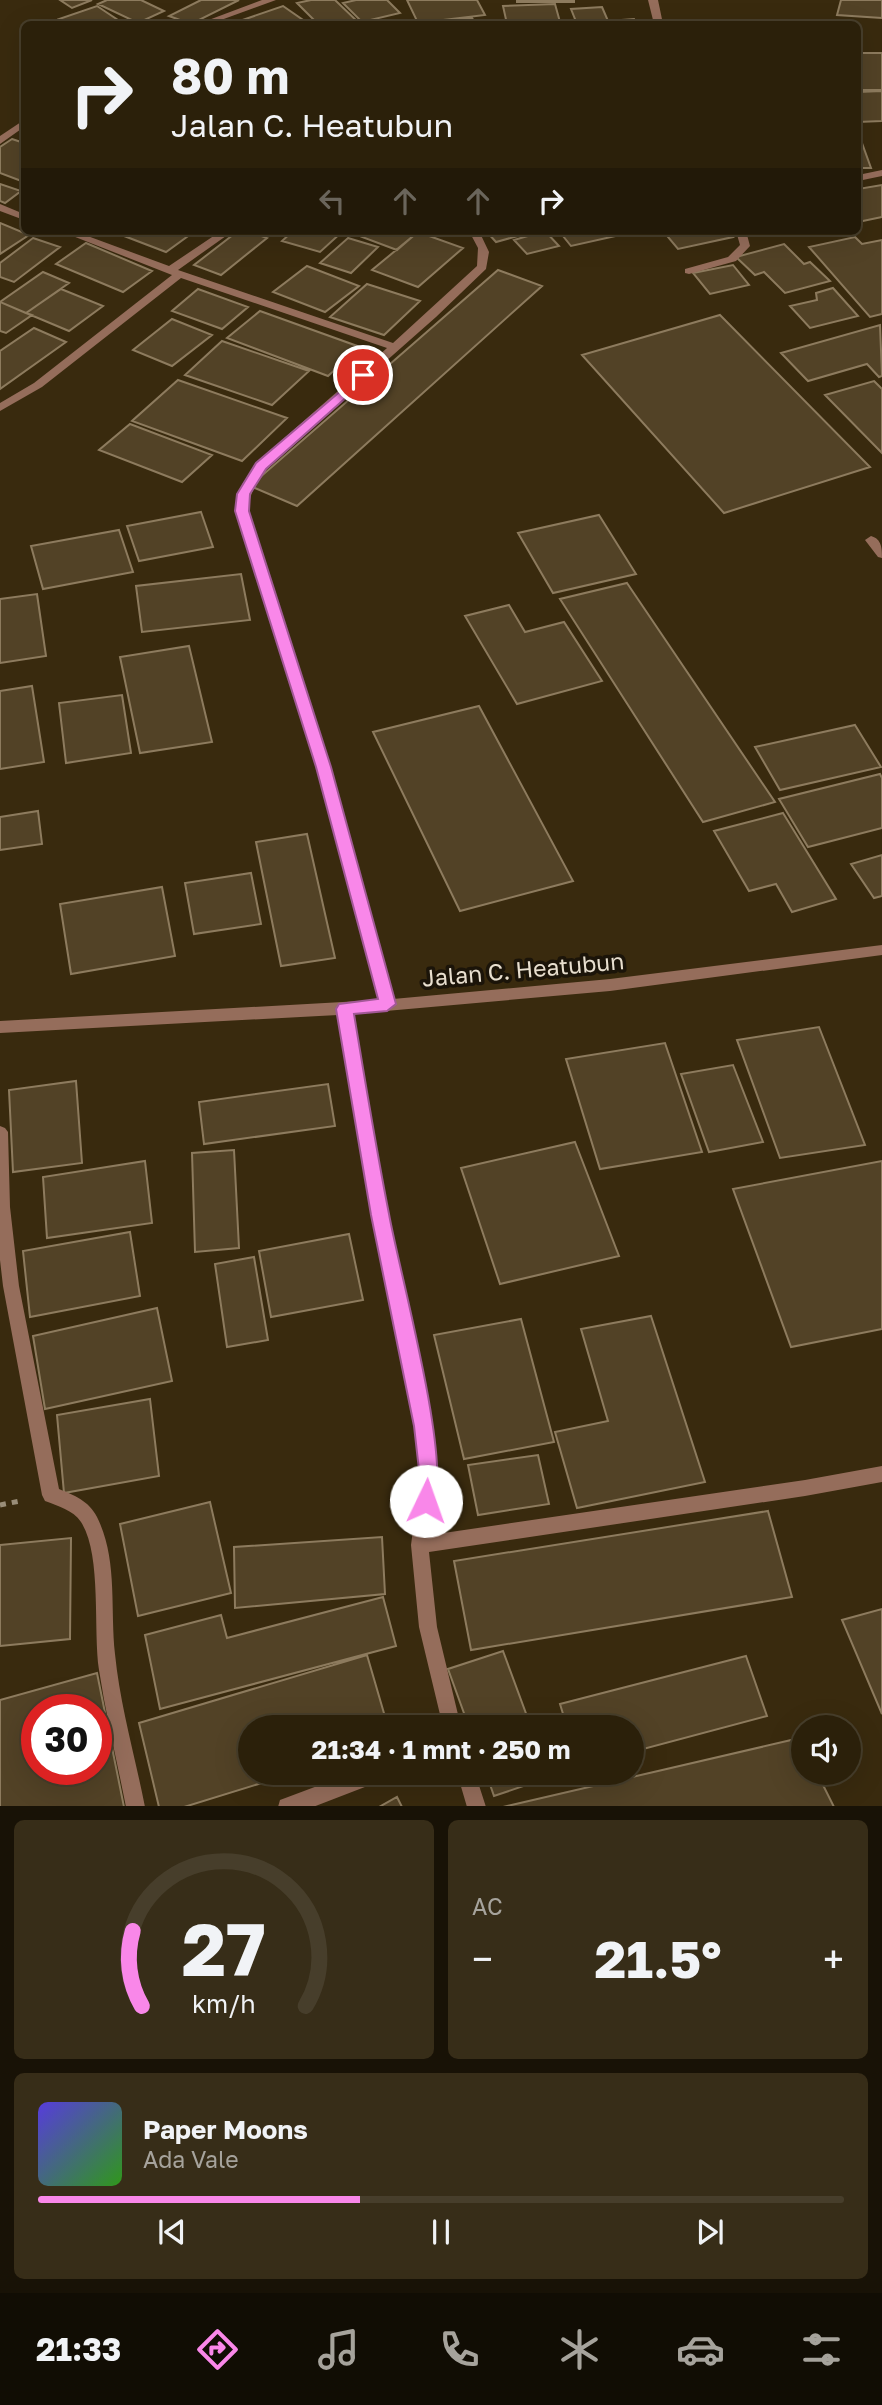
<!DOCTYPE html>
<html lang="id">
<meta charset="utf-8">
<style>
body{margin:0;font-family:"Golos Text",sans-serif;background:#372d18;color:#f1f3f6;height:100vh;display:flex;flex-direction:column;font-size:26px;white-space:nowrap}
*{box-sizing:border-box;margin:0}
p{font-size:23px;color:#a6a39c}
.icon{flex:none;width:38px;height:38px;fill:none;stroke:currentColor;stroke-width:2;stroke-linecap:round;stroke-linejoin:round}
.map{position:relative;height:1806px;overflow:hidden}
.panel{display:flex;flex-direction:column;gap:14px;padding:14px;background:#181206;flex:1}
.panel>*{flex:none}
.hud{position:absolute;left:21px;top:21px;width:840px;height:214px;border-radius:10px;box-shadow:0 7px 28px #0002,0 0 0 2px #473e2b;background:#2b200a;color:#f1f3f6;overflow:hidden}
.buttons{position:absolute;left:791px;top:1715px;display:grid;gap:14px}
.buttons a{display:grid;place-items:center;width:70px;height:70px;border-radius:50%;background:#2b200a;box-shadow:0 7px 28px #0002,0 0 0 2px #473e2b;font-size:35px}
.speed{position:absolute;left:21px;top:1694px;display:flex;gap:14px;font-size:35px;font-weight:700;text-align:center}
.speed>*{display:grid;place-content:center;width:91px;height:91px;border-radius:50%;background:#2b200a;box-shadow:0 7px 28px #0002,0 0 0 2px #473e2b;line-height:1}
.speed .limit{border:10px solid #d22;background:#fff;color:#111}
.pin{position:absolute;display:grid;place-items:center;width:60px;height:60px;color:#fff;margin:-30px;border:4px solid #fff;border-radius:50%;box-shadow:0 2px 7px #0007}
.me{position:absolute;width:77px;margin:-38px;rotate:3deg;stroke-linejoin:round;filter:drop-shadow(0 0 5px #0008)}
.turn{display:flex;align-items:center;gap:24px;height:147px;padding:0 35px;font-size:32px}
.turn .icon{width:91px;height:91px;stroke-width:2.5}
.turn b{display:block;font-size:49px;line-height:60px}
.lanes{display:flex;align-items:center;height:66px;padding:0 35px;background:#0003;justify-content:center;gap:35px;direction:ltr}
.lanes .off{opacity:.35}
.big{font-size:52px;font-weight:700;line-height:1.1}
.panel .card{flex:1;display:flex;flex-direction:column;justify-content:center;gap:10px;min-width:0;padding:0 24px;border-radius:10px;background:#372d18}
.panel .dial{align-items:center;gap:0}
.dial svg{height:182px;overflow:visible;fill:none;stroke:#473e2b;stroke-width:7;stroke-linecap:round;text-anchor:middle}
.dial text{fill:#f1f3f6;stroke:none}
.song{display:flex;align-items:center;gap:21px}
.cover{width:84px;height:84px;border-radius:10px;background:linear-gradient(135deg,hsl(250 70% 55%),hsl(110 70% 35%))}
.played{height:7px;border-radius:4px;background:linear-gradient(90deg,#f987e9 40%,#473e2b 40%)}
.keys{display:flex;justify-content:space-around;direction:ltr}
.heat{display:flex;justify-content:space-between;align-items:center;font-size:38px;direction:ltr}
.panel .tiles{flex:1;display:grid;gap:14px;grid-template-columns:1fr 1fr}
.card:last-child{grid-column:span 2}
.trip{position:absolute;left:238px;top:1715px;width:406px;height:70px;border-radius:35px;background:#2b200a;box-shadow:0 7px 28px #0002,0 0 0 2px #473e2b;font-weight:700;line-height:70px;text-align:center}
.dock{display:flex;height:112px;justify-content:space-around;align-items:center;background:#110d04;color:#a6a39c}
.dock .icon{width:49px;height:49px}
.dock .on{color:#f987e9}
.dock b{font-size:32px;color:#f1f3f6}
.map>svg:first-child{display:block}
</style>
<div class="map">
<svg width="882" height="1807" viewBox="0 0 882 1807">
<rect width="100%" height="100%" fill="#392a0e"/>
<path fill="#524226" stroke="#8d7b5e" stroke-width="2" fill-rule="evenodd" d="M60,0H92L72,8Z
M107,0H141L164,11L138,23L98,4Z
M201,0H239L191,24L169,16Z
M311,0H335L360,24H318L297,3Z
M356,0H387L400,13L362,22L343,3Z
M407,0H477L485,15L418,23Z
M517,0H574V2H517Z
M841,0H882V18L837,15Z
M555,4L560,22L507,24L503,6Z
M97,6L124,24H66L59,19Z
M283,6L303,20L290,24H231Z
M602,7L608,21L634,19L637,24H577L571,9Z
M472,18L476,24H424Z
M858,53H882V90H858Z
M882,91V121L858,122V92Z
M858,132L871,168H858Z
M12,139L24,143V182L0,173V147Z
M0,184L21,191L5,203L0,201Z
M882,185V217L858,222V189Z
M0,223L29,235L0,254Z
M111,231H195L166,252Z
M238,231H247L267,238L221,275L194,265Z
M293,231H343L320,252L282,241Z
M369,231H415L418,232L397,250L362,237Z
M486,231H536L496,242Z
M545,231L559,246L527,254L514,240Z
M559,231H638L571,246Z
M663,231H728L733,237L678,249Z
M418,232L463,248L418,287L372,270Z
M855,237L862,244L882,240V314L870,317L809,247Z
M33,238L60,247L14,282L0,277V263Z
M348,238L378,247L351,273L320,263Z
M86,243L152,271L123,292L56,264Z
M784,244L804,264L810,262L830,281L785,293L764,272L755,275L736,257Z
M733,265L749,285L710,294L693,273Z
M307,266L359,286L325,312L273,292Z
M498,270L542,286L297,506L250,486Z
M43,272L69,283L26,313L0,302Z
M367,284L420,301L384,335L330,317Z
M833,288L858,316L810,328L790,306L817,300L816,293Z
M61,289L103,306L69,331L26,313Z
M198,289L248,307L222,329L172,311Z
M0,302L26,313L32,315L6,333L0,331Z
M260,311L360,347L328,376L227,338Z
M720,315L870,467L724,513L582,355Z
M172,319L212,335L172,366L133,350Z
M880,325L882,376L879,377L867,364L808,381L781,353Z
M34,328L66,342L0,389V351Z
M222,341L309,371L272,405L185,375Z
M178,380L287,418L242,461L132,421Z
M874,381L882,389V453L825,395Z
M130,424L212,455L182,482L99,450Z
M201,512L213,547L139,561L127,526Z
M599,515L636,574L553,593L518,533Z
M119,530L133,572L43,589L31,546Z
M241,574L250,620L142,632L136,586Z
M627,583L775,802L703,822L560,599Z
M37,594L46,656L0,663V599Z
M509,605L525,632L564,622L602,681L517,704L465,616Z
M189,646L212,742L140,753L120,657Z
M32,686L44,762L0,769V691Z
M122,695L131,753L66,763L59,703Z
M479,706L573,881L460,911L373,732Z
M855,725L881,767L780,790L755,747Z
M880,774L882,778V828L808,847L779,799Z
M38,811L42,844L0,850V817Z
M783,813L836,899L792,912L776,884L749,891L714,831Z
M307,834L335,958L281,966L256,842Z
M882,855V896L874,898L851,864Z
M251,873L261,924L194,934L185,883Z
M162,887L175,956L71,974L60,904Z
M819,1027L865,1145L780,1158L737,1040Z
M665,1043L702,1152L600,1169L566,1059Z
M733,1065L763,1142L709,1152L681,1074Z
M76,1081L82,1163L13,1172L9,1090Z
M328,1084L335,1126L204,1144L199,1102Z
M575,1142L619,1256L500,1284L461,1168Z
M234,1150L239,1248L195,1252L192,1153Z
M145,1161L152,1223L47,1238L43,1177Z
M882,1161V1329L791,1347L733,1189Z
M130,1232L140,1296L30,1317L23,1251Z
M349,1234L363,1300L271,1317L259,1251Z
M254,1257L268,1340L227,1347L215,1264Z
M157,1308L172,1381L45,1409L33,1336Z
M651,1316L705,1482L577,1508L555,1432L608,1421L581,1329Z
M521,1319L554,1442L464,1459L434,1335Z
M150,1399L159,1476L64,1493L57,1415Z
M538,1455L549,1504L478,1515L468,1465Z
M210,1502L231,1593L138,1616L120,1524Z
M768,1511L792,1597L471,1650L454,1561Z
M382,1537L385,1594L235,1608L234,1547Z
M71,1538L70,1639L0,1646V1545Z
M383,1597L396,1646L160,1709L145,1635L221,1615L227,1638Z
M882,1609V1714L842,1620Z
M503,1651L531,1727H469L448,1669Z
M367,1655L388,1727H250V1773H294L184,1807H159L139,1723Z
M746,1656L767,1716L632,1752V1727H567L560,1704Z
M97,1673L124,1807H0V1700ZM37,1710H96V1769H37Z
M800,1738L803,1744V1773H817L834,1807H503Z
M486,1773H548L550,1777L494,1796Z
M397,1797L402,1807H379Z"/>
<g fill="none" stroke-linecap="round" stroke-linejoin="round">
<path stroke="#998d78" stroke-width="5" stroke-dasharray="6 6" stroke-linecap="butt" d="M0,1505L20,1501"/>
<path fill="#956d5b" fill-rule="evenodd" d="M262,0H276L210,24H198Z
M648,0H658L663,24H654Z
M24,120V127L0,144V136Z
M882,170V176L858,181V175Z
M0,204L24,214V220L0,211Z
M60,231H74L169,266L221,231H233L178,270L393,343L477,266L478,248L469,231H479L489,252L486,269L436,317L273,461C258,479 251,487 248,511L330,767L393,999L610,979L882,945V955L610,991L352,1014L388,1215L431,1426L438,1479L430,1535L805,1480L882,1466V1482L805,1496L429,1552L437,1627L461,1727H443L419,1627L411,1545L420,1479L415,1426L372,1215L338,1015L0,1033V1021L378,1000L316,767L236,511L238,494L243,483L265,455L387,348L181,278L42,387L0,411V403L34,383L172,275Z
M736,231H746L750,246L736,261L689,274L685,273V269L728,257L740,245Z
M871,536C882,539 882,549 882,558L878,557L865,540Z
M0,1126L5,1128L8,1132L10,1207L19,1286L59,1489C74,1495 89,1501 97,1517C118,1559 110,1608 115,1654C120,1705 135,1756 145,1807H126C117,1761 106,1716 99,1670C93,1630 102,1554 81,1522C73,1510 58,1506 45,1501L42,1495L3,1286L0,1260Z
M352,1773H385L383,1780L313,1807H278L280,1800Z
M457,1773H475L486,1807H467Z"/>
</g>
<path fill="#f987e9" stroke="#a25897" stroke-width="2" d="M363,372L368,373V378L266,469L250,494L249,511L331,767L396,1004L387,1011L354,1014C365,1081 376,1148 389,1214C399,1271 453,1464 433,1507L426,1510L419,1507L416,1501L420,1479L414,1426L371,1215L336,1009L339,1004L378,999L316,767L235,511L237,494L256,463Z"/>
<g text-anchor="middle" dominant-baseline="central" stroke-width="7" stroke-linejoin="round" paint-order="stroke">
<g font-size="23" fill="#e8dfcf" stroke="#1b1409">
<text transform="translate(523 969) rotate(-5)">Jalan C. Heatubun</text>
</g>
</g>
</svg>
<div class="buttons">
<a><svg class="icon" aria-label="sound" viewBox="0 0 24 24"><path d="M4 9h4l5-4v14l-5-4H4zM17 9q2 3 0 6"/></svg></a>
</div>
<div class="speed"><div class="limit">30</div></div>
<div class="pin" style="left:363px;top:375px;background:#d93025"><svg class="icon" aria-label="arrive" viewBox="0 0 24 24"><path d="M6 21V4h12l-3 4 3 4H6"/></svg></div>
<svg class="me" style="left:426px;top:1501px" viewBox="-20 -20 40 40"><circle r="19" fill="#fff"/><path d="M0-13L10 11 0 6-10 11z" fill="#f987e9"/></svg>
<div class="trip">21:34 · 1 mnt · 250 m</div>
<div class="hud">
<div class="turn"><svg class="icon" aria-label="right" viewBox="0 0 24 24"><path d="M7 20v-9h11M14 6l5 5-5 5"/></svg><div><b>80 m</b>Jalan C. Heatubun</div></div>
<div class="lanes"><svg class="icon off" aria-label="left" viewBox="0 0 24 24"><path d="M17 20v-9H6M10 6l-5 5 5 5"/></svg><svg class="icon off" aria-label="ahead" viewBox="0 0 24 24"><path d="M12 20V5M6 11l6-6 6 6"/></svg><svg class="icon off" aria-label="ahead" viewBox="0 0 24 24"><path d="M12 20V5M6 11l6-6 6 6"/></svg><svg class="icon" aria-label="right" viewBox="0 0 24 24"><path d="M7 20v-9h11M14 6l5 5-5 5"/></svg></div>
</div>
</div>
<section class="panel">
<div class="tiles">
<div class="card dial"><svg viewBox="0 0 100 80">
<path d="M14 69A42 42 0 1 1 86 69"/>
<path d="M14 69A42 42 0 0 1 10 36" stroke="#f987e9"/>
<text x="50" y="56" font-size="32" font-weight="700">27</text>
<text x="50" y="72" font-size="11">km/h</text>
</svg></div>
<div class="card"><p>AC</p>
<div class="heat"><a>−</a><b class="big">21.5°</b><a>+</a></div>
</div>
<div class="card">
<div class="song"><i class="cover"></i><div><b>Paper Moons</b><p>Ada Vale</p></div></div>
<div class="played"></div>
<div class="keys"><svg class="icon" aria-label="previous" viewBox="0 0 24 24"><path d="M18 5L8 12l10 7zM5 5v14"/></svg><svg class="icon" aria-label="pause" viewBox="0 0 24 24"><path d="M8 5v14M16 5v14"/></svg><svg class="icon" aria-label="next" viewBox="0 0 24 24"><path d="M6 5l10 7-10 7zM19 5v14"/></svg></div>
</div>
</div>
</section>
<nav class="dock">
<b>21:33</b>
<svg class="icon on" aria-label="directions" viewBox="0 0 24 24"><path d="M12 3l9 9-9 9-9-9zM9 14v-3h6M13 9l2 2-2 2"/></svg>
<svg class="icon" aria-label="music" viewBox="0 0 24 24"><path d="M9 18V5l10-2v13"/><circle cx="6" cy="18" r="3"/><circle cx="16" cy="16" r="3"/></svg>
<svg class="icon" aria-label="phone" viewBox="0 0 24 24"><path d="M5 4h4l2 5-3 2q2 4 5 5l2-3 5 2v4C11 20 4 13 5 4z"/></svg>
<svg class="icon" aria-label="climate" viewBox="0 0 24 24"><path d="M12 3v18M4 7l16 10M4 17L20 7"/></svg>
<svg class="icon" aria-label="car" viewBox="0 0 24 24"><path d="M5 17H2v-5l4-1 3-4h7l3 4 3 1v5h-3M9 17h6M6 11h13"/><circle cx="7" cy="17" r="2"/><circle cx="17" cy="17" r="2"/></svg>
<svg class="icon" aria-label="filters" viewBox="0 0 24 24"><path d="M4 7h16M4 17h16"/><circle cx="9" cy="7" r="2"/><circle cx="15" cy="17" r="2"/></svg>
</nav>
